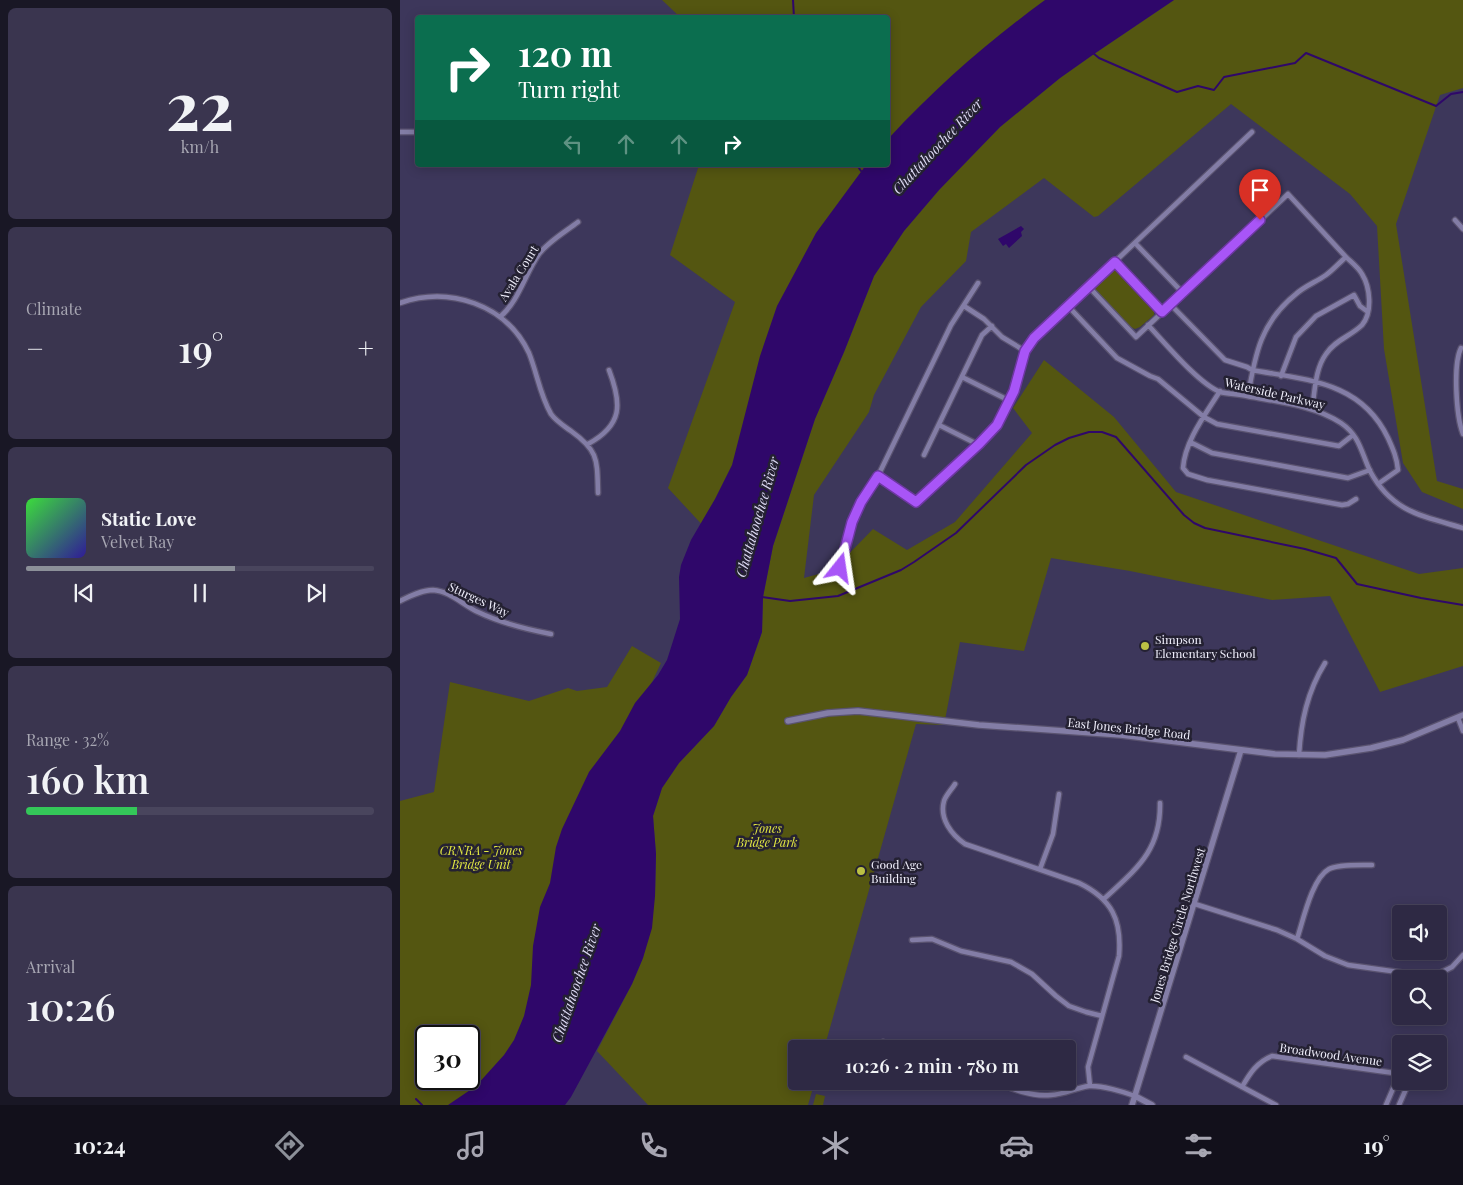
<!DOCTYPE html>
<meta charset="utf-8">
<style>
body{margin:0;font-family:"Playfair Display",serif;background:#3a354f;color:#f1f3f6;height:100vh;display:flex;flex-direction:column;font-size:19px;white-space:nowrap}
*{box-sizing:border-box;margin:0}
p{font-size:16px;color:#a7a6b2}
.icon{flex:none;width:28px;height:28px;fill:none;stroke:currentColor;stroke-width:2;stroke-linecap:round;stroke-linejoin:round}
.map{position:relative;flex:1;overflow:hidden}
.sheet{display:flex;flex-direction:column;gap:8px;padding:8px;background:#191725;width:400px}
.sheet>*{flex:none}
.top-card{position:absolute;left:15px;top:15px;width:475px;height:152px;border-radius:5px;box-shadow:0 2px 12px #0003,0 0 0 1px #49455d;background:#0b6e4f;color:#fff;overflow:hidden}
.fabs{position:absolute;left:992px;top:905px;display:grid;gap:10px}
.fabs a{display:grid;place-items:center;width:55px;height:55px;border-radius:5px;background:#2e2944;box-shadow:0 2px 12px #0003,0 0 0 1px #49455d;font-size:25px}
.speed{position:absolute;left:15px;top:1025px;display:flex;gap:10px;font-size:25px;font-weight:700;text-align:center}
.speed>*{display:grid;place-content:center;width:65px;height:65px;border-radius:50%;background:#2e2944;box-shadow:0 2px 12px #0003,0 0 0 1px #49455d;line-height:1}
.speed .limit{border:2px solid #111;border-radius:8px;background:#fff;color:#111}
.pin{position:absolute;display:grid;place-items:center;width:42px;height:42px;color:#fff;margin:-51px -21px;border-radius:50% 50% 50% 0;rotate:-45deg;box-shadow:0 0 5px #0007}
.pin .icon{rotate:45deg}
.me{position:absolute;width:55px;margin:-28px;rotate:15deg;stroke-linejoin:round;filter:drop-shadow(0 0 4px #0008)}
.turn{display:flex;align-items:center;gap:18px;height:105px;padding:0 20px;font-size:22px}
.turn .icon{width:65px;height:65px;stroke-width:2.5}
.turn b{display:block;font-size:35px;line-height:42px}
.lanes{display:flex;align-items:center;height:48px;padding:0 20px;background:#0003;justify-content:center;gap:25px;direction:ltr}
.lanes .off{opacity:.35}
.big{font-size:38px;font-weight:600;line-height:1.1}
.sheet .card{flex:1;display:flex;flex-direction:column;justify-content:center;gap:8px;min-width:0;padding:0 18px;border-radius:8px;background:#3a354f}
.sheet .dial{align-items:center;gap:0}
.dial b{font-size:65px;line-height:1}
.song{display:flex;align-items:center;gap:15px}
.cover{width:60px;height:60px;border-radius:8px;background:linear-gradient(135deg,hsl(120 70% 55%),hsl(250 70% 35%))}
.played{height:5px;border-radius:2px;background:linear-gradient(90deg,#8c9099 60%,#49455d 60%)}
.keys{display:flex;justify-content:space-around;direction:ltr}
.heat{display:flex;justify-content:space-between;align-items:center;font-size:28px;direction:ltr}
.charge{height:8px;border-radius:4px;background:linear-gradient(90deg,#34c759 32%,#49455d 0)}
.trip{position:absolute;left:388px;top:1040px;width:288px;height:50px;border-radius:5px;background:#2e2944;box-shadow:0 2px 12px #0003,0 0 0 1px #49455d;font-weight:600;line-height:50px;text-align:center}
.dock{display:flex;height:80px;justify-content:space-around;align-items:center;background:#12101b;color:#a7a6b2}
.dock .icon{width:35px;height:35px}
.dock .current{color:#8c9099}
.dock b{font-size:22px;color:#f1f3f6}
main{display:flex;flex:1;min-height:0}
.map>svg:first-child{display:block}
</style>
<main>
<section class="sheet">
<div class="card dial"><b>22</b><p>km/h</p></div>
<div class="card"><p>Climate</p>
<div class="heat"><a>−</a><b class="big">19°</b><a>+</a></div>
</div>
<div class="card">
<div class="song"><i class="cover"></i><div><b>Static Love</b><p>Velvet Ray</p></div></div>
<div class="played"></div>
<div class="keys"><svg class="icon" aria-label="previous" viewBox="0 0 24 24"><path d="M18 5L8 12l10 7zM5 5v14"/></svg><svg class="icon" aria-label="pause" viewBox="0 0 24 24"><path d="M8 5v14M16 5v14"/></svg><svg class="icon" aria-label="next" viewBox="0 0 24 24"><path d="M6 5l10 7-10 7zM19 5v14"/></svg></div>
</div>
<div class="card"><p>Range · 32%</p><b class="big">160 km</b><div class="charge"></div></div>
<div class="card"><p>Arrival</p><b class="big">10:26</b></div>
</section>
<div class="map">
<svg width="1063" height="1105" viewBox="0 0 1063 1105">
<rect width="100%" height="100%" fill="#3d375b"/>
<path fill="#545611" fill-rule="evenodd" d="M262,0H654L488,152V18L280,17Z
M774,0H1063V88L1040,95L996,224L1037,481L1063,489V509L1022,492L1003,463L984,349L977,226L950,194L831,104L698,216L694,217L644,178L571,232L566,261L521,307L474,395L469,412L414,495L404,578L433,570L473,529L507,550L555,522L632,433L613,408L644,360L714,417L776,492L1019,574L1063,568V666L980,692L930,596L872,600L730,571L651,558L624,651L560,642L544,725L516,724L424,1049H396V1081H415L408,1105H248L197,1051L232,984L243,958L255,896L256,854L253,816L262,788L279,763L314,726L331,697L347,675L362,632L363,597L373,546L415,419L444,352L474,276L504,231L539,190L600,127L660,78L694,54Z
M299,165H476L320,544L268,488L335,302L270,255Z
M714,268L719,270L754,308V315L740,327L735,329L731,327L695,291L696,282L710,269Z
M232,646L261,663L233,723L108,1061L59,1105H0V801L34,792L50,682L129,701L168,688L177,691L207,687ZM26,1036H69V1079H26Z
M416,1094L425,1096L423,1105H413Z"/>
<path fill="#2f076a" d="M645,0H774L694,54L660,78L600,127L539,190L504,231L474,276L444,352L415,419L373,546L363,597L362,632L347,675L331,697L314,726L279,763L262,788L253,816L256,854L255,896L252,928L243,958L232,984L171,1097L165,1105H48L76,1086L104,1055L114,1040L124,1016L131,985L133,946L140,907L150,883L156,847L162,829L189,772L220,731L235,703L258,675L267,660L280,619L279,577L281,565L291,540L315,499L332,465L360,356L377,306L416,233L466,165H488V140L489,138C537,86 589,41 645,0Z
M621,226L624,229L621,232L622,236L609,248L606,244L603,246L598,239Z"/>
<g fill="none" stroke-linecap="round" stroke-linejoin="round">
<path stroke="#2f076a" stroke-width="2" d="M393,0L394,18
M693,53L699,58L777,92L798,86L814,90L824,77L895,63L906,53L1036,106L1051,94L1063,92
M457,165L461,171
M362,597L390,601L438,596L501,570L514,562L556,533L626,465L655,445L669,438L689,432H702L716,437L784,515L794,523L805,528L905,549L936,558L957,584L1021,598L1063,605
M16,1099L22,1105"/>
<g stroke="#5a5370" stroke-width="7">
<path id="minor" d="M0,132H18
M852,132L668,306L717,358L750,376L758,379L804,417L817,424L939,446L953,435
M1055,220L1063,229
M735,243L783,293
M715,262L762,311
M688,286L736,337L888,194L946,257
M0,303C49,286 106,304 129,353C137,373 140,395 151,414C156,421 164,426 171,431C199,451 197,460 198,493
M770,304L825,360L847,367L852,370C906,380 961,381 988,438C993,449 997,458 998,470L978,484
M564,306L584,319L602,337L625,351
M100,317C119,301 125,274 139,254C149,241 165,232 178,222
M748,325C765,343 798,383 820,392C828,394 838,394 847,396C878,402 914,405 941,423C960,436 961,452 970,471C992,512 1022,516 1063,528
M1061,348C1053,364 1056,416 1063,434
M881,376L896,337L916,316L954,295L960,306L968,312
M562,377L610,401
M820,391C805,415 785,441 783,468L788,474L807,480L942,505L948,504L956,499
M848,396C855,354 861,322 896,294C905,286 916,282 926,275C933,270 939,263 946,257C951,262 958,267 962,274C970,287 973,312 962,325C951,336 935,340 926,354C915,369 915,391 912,409
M539,425L579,445
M790,442L812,453L948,478L970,470
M188,444C223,425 222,404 209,370
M524,455L582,335L592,326
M478,476L516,501L579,445L597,425L614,391L625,351L634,337L668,306
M440,568L452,522L461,502L478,476L551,325L578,283
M0,601C10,596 22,590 33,590C50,591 63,605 78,612C101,623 125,629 151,634
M1058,718L1063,731
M899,755C901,722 907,692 925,663
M555,784C552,789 546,795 544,801C539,819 552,835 565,844L679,883C712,899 722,920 719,956L688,1067L690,1086
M640,869L653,834L659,794
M704,899C736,869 761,851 760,803
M795,904L877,930L897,939L925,956L948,965L1020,975L1038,974L1052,967L1063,955
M897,939C903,921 912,878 929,869C938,864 961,865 972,865
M512,940L532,939L561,951L611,962L632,974L656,996L669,1006L686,1012L702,1016
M483,1042L489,1049
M786,1057L876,1105
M594,1081C612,1089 631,1097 651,1095C664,1094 676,1088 689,1086C701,1085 724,1092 735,1096
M842,1087C850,1073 857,1062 872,1056L1001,1074
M986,1105L995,1084L1001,1079
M999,1105L1006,1089V1081"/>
</g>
<g stroke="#5a5370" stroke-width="8">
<path id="tertiary" d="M388,721L428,713L458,711L579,725L721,735L875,754L925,755L971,748L1003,740L1063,715
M735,1096L752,1105
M732,1105L841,750"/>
</g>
<use href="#minor" stroke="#837da6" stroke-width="4.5"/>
<use href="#tertiary" stroke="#837da6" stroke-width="5.5"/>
</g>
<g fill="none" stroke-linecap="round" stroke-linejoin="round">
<g stroke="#6d37a1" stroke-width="12">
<path id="route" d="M440,568L452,522L461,502L478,476L516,502L579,444L597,425L614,391L625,351L634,338L715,262L762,312L860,220"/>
</g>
<use href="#route" stroke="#a855f7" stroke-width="9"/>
</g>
<g fill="#bbc044" stroke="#242132" stroke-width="2">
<circle cx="745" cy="646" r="5"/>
<circle cx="461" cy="871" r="5"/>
</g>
<g text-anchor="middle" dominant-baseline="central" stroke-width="5" stroke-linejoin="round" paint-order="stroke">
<g font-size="12" fill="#efeefb" stroke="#242132">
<text transform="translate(118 273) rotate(-58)">Avala Court</text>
<text transform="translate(875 393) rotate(13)">Waterside Parkway</text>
<text transform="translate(79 599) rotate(25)">Sturges Way</text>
<text transform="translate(729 728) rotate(6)">East Jones Bridge Road</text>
<text transform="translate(777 925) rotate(-73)">Jones Bridge Circle Northwest</text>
<text transform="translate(931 1054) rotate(8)">Broadwood Avenue</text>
</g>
<g font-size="12" fill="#efeefb" stroke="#242132" text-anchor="start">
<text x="755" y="639">Simpson<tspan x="755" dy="14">Elementary School</tspan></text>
<text x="471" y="864">Good Age<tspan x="471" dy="14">Building</tspan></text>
</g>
<g font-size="12" font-style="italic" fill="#e3e842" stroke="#242132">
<text x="367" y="828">Jones<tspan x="367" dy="14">Bridge Park</tspan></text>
<text x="81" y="850">CRNRA - Jones<tspan x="81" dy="14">Bridge Unit</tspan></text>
</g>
<g font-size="14" font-style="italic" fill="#dbd8f2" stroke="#242132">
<text transform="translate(537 146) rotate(-47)">Chattahoochee River</text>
<text transform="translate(357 517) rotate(-74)">Chattahoochee River</text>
<text transform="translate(176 983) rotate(-71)">Chattahoochee River</text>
</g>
</g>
</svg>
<div class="fabs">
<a><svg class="icon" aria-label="sound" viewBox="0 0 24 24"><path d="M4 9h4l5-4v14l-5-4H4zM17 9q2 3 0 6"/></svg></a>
<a><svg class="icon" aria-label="search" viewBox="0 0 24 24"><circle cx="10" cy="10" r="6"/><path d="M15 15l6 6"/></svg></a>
<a><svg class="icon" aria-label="layers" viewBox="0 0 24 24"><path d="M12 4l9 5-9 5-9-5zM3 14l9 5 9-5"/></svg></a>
</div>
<div class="speed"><div class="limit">30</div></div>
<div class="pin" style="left:860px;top:220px;background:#d93025"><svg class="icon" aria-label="arrive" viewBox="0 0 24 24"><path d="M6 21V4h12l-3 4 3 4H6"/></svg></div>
<svg class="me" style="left:440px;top:568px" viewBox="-20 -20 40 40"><path d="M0-17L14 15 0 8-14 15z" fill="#a855f7" stroke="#fff" stroke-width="4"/></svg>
<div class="trip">10:26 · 2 min · 780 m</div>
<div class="top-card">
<div class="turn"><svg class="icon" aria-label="right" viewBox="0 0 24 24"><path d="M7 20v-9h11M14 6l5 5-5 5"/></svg><div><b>120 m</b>Turn right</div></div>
<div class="lanes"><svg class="icon off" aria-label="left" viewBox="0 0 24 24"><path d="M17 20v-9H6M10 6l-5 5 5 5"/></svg><svg class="icon off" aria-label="ahead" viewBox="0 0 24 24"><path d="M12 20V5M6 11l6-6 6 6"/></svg><svg class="icon off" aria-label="ahead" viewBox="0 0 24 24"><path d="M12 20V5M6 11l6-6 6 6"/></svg><svg class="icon" aria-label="right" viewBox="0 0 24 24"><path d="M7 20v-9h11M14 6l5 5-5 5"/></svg></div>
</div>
</div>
</main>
<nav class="dock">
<b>10:24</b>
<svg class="icon current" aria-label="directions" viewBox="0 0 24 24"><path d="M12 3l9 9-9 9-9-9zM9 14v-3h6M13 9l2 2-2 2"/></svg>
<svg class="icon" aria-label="music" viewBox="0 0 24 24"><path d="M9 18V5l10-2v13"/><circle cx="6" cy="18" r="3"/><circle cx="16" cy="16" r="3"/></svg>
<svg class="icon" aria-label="phone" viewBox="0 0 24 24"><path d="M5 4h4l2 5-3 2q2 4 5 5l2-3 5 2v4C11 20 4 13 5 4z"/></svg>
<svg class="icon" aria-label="climate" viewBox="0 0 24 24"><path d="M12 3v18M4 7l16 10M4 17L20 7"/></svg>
<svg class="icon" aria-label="car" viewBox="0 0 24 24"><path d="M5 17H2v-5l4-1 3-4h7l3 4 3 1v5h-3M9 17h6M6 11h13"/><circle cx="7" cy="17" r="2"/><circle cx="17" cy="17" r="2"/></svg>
<svg class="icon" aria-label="filters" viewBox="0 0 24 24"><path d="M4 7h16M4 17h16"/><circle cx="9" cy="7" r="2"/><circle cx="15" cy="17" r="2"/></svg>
<b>19°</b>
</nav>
